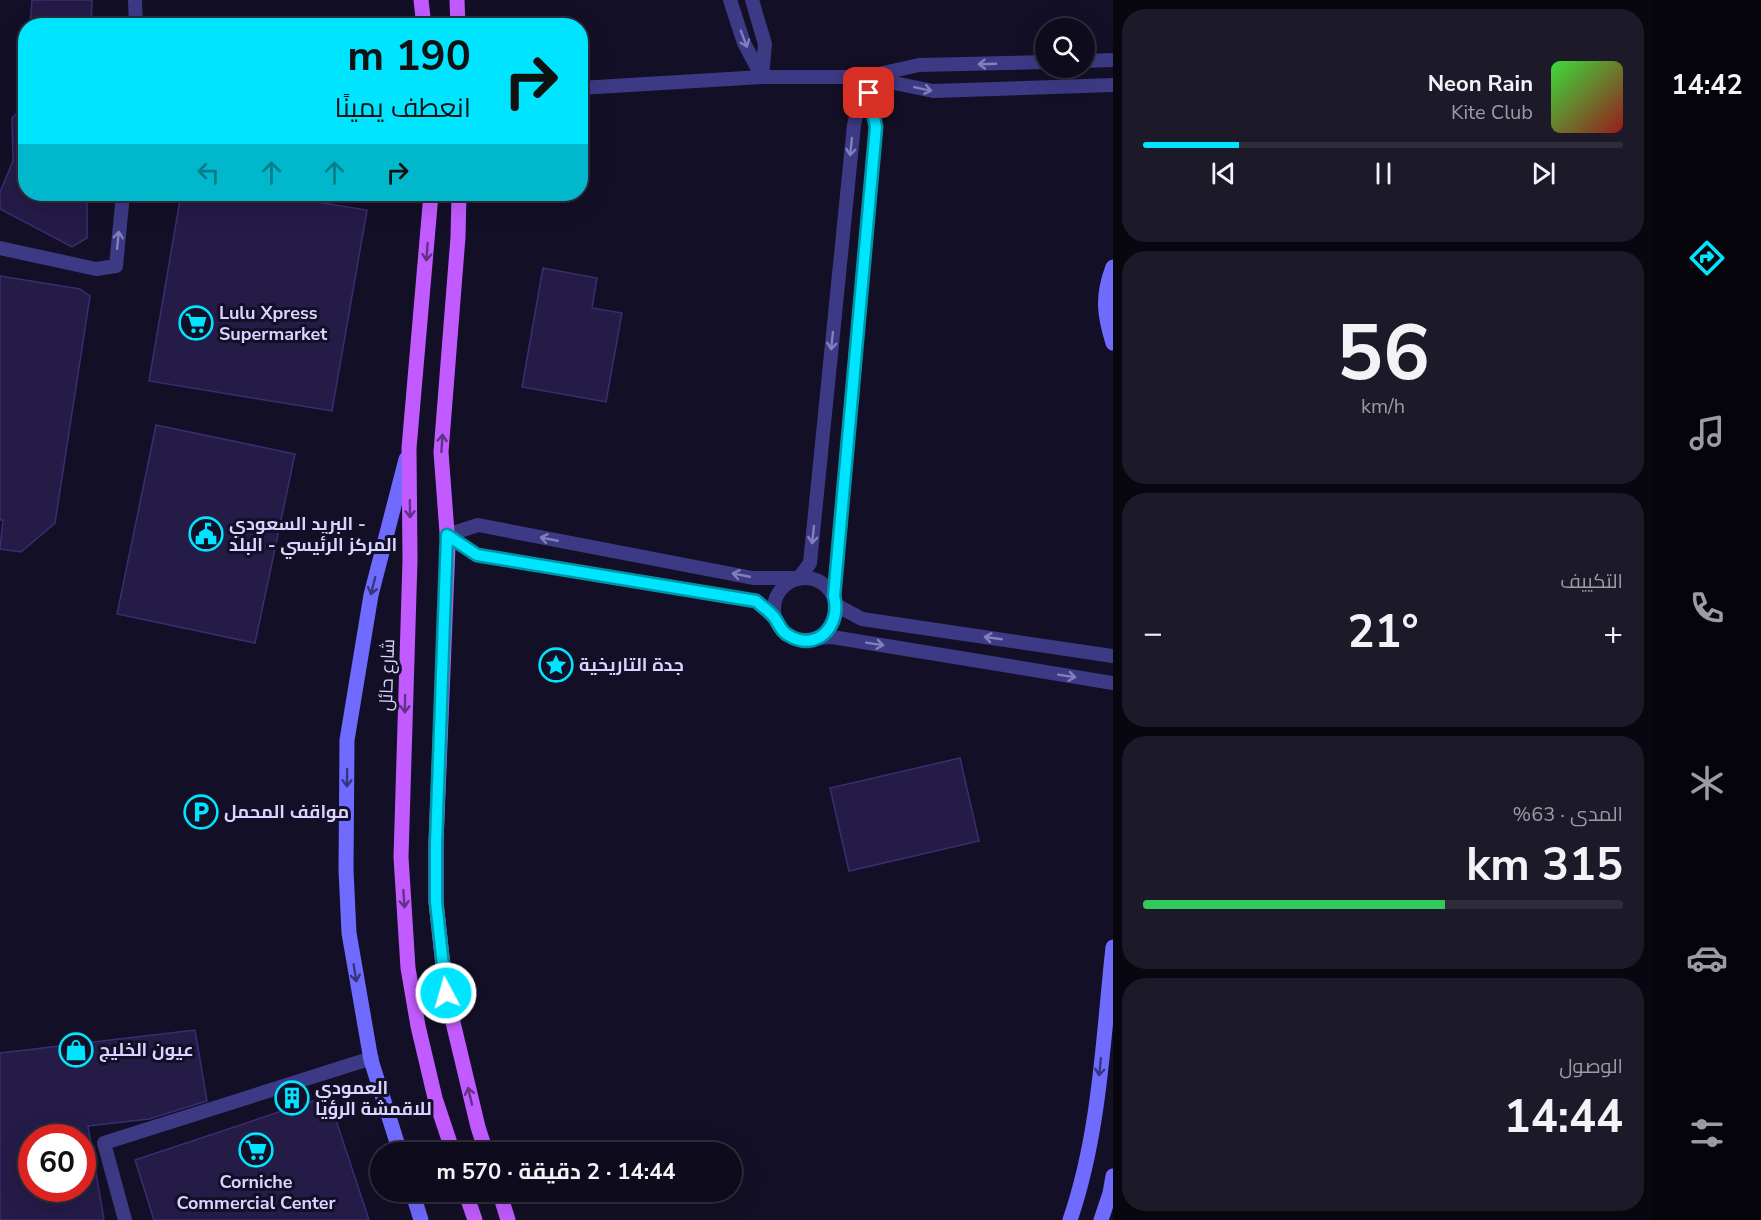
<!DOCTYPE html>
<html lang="ar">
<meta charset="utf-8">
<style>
body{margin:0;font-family:"Nunito Sans",Cairo,sans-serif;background:#1c1929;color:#f1f3f6;direction:rtl;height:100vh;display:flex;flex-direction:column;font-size:22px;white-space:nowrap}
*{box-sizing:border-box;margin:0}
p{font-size:20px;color:#9b9ba3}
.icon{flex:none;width:33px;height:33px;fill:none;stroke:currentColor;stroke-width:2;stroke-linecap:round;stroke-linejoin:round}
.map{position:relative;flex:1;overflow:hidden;direction:ltr}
.side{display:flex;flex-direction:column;gap:9px;padding:9px;background:#08060f;width:540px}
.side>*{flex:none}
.guide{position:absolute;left:18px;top:18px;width:570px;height:183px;border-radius:24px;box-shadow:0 6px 24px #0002,0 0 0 2px #2e2b3b;direction:rtl;background:#00e5ff;color:#111;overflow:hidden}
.tools{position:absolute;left:1035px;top:18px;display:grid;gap:12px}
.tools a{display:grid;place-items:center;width:60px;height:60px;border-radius:50%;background:#0e0b1c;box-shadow:0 6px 24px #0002,0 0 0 2px #2e2b3b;font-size:30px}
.speed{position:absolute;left:18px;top:1124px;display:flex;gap:12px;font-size:30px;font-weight:700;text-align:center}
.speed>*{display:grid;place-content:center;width:78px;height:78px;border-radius:50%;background:#0e0b1c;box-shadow:0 6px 24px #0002,0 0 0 2px #2e2b3b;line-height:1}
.speed .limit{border:9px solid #d22;background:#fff;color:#111}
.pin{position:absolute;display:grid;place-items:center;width:51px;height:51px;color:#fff;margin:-26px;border-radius:12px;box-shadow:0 3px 9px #0006}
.me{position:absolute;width:66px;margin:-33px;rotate:354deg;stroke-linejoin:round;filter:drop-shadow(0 0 4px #0008)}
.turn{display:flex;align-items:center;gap:21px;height:126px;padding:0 18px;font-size:27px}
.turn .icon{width:78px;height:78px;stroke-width:2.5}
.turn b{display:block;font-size:42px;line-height:51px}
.lanes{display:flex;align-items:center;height:57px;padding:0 18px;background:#0003;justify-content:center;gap:30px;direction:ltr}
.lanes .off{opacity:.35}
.big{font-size:45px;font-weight:700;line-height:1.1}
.side .card{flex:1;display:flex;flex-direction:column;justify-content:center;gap:9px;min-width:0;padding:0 21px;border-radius:24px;background:#1c1929}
.side .dial{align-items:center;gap:0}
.dial b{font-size:78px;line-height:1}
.song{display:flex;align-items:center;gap:18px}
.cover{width:72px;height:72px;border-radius:9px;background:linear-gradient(135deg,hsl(120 70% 55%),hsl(0 70% 35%))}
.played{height:6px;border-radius:3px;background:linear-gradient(90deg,#00e5ff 20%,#2e2b3b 20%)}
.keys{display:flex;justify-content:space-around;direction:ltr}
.heat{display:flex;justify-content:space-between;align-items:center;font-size:33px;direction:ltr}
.charge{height:9px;border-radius:4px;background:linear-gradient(90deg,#34c759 63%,#2e2b3b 0)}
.trip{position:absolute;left:370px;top:1142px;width:372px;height:60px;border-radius:30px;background:#0e0b1c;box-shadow:0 6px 24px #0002,0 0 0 2px #2e2b3b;font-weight:700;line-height:60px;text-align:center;direction:rtl}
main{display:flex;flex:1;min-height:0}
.tab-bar{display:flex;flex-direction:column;width:108px;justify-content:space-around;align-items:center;background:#06040b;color:#9b9ba3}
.tab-bar .icon{width:42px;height:42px}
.tab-bar .on{color:#00e5ff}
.tab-bar b{font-size:27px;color:#f1f3f6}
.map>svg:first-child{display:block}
</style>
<main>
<nav class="tab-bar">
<b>14:42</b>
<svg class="icon on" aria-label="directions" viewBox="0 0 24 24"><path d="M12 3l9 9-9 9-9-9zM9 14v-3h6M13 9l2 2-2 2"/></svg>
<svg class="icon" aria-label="music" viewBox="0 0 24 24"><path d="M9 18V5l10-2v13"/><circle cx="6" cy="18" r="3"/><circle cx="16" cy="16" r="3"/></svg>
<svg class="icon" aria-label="phone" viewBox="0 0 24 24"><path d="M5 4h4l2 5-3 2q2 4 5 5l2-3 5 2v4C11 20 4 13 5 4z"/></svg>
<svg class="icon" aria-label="climate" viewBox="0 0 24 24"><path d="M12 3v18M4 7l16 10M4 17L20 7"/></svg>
<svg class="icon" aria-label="car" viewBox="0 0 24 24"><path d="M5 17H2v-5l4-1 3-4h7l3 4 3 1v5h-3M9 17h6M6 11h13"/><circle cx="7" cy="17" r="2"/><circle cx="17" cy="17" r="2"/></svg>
<svg class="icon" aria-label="filters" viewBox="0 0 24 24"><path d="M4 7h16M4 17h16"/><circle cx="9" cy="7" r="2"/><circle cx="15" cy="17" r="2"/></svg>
</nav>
<section class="side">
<div class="card">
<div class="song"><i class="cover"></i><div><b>Neon Rain</b><p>Kite Club</p></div></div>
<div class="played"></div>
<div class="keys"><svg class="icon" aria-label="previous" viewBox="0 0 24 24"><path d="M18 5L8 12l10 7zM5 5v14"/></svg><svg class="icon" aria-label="pause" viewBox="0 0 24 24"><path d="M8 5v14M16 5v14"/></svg><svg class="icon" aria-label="next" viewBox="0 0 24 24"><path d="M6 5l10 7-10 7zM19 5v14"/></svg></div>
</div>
<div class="card dial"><b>56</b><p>km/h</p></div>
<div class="card"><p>التكييف</p>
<div class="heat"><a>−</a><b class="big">21°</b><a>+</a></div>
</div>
<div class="card"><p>المدى · 63%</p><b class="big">315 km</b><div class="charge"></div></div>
<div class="card"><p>الوصول</p><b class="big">14:44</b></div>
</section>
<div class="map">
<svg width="1113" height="1220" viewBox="0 0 1113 1220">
<rect width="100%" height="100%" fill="#130f26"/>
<path fill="#241b47" stroke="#3b2d73" stroke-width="1.5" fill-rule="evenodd" d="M32,0H92L91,26H30Z
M26,105V194H87V238L72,247L0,209V192L13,161L12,118Z
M181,194H267L367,210L332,411L149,381Z
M543,268L597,278L592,308L622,313L606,402L522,387Z
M0,276L80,289L90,296L55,523L21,552L0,549L3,520H0Z
M156,425L295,454L255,643L117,614Z
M960,758L979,841L849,871L830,788Z
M195,1030L207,1101L149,1119L88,1126L104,1220H0V1053ZM32,1137H82V1188H32Z
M301,1090L305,1104L328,1096L369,1220H154L135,1160L282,1111L279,1097Z"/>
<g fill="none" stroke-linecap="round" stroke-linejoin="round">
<path stroke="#3d3a85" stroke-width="14" d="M135,0L136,26
M730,0L744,43L762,77
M752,0L765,44L762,77
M1084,61L1113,60
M580,88L762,77H865L933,91L1113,85
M0,248L96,269L116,266L123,194
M447,535L478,525L753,578H799L810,563L854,125L865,77L919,65L1046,62
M447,535L477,555L756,601L775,618
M774 609a31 31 0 1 1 62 0a31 31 0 1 1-62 0Z
M834,596L876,127L866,82
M836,605L862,619L1113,656
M817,638L832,637L1113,683
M125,1220L104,1143L372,1058"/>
<path stroke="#6f6bff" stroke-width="15" d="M1113,267C1102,296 1104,314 1113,343
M400,1152L371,1060L349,933L346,870L347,740L371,595L406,459
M412,1191L421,1220
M1070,1220C1100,1133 1103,1038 1113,947
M1101,1220L1110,1193L1113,1176"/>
<path stroke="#c25bff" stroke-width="15" d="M421,0L424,26
M457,0L458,26
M431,194L409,448L410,560L401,857L408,968L418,1026L435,1098L453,1152
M459,194L458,237L441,452L448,546L436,843V902L446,993L478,1127L486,1152
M465,1191L475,1220
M499,1191L508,1220"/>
</g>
<defs><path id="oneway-shaft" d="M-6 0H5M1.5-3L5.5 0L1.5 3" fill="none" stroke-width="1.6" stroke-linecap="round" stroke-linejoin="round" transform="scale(1.5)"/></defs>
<g stroke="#837fbc">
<use href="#oneway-shaft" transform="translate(744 39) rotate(69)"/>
<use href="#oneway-shaft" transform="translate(987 64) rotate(178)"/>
<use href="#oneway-shaft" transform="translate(923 89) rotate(12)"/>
<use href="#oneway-shaft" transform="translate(851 147) rotate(96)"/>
<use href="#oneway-shaft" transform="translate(118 240) rotate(-84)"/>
<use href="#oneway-shaft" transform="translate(832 341) rotate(96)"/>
<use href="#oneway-shaft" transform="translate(813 535) rotate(96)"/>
<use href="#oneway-shaft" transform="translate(549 539) rotate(-169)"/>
<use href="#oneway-shaft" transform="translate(741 575) rotate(-169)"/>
<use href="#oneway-shaft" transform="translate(993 638) rotate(-172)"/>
<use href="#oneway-shaft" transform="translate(875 644) rotate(9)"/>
<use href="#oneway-shaft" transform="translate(1067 676) rotate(9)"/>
</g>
<g stroke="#623188">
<use href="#oneway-shaft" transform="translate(427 252) rotate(94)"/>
<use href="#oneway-shaft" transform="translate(442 443) rotate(-86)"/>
<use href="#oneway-shaft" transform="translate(410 509) rotate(89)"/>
<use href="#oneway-shaft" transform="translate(405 704) rotate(91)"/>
<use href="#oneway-shaft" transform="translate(404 899) rotate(86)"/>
<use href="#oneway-shaft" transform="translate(470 1096) rotate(-103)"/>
</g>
<g stroke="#38347d">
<use href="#oneway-shaft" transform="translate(373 586) rotate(104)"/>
<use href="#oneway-shaft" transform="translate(347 778) rotate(91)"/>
<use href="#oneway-shaft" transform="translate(355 973) rotate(81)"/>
<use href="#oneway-shaft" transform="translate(1100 1067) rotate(96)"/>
</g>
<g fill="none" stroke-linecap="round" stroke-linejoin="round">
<g stroke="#0095a6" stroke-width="15">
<path id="route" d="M446,993L436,902V843L447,535L477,555L756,601C762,606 769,611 774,617C779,623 780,631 788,635C816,653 842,626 834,596L876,127L869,93"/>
</g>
<use href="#route" stroke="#00e5ff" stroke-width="10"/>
</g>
<defs>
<g id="supermarket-ring" transform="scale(1.725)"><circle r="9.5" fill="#130f26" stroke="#00e5ff" stroke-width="1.5"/><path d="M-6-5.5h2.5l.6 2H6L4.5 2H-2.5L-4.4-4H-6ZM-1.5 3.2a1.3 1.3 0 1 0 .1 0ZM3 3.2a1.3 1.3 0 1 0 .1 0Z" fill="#00e5ff"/></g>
<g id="civic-ring" transform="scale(1.725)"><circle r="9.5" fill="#130f26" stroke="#00e5ff" stroke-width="1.5"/><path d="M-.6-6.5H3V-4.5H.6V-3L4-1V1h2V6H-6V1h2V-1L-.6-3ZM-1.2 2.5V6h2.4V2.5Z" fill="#00e5ff"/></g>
<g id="sight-ring" transform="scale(1.725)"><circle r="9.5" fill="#130f26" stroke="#00e5ff" stroke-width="1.5"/><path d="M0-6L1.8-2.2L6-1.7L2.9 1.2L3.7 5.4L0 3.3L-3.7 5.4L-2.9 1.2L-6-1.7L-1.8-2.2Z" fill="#00e5ff"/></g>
<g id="parking-ring" transform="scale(1.725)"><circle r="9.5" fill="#130f26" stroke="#00e5ff" stroke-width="1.5"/><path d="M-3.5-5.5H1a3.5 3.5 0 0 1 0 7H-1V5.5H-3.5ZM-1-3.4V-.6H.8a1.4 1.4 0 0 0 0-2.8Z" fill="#00e5ff"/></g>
<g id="shop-ring" transform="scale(1.725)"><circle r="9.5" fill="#130f26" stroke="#00e5ff" stroke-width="1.5"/><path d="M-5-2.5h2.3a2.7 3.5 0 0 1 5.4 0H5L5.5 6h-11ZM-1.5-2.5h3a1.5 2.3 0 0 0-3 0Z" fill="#00e5ff"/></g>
<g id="building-ring" transform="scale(1.725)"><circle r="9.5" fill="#130f26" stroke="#00e5ff" stroke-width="1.5"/><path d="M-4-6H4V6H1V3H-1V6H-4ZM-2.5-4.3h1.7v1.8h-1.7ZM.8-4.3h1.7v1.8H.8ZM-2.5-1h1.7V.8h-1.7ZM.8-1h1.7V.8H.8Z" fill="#00e5ff"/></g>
</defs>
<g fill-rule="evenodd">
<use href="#supermarket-ring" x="196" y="323"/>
<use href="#civic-ring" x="206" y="534"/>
<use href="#sight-ring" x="556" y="665"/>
<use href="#parking-ring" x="201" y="812"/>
<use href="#shop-ring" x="76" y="1050"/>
<use href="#building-ring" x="292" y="1098"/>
<use href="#supermarket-ring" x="256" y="1150"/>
</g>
<g text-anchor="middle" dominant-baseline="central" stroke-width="6" stroke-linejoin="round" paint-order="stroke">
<g font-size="18" font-weight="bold" fill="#d9d4ff" stroke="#130f26" text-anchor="start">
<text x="219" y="313">Lulu Xpress<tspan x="219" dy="21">Supermarket</tspan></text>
<text x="229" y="524">البريد السعودي -<tspan x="229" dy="21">المركز الرئيسي - البلد</tspan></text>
<text x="579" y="665">جدة التاريخية</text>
<text x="224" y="812">مواقف المحمل</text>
<text x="99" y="1050">عيون الخليج</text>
<text x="315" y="1088">العمودي<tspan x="315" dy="21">للاقمشة الرؤيا</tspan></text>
<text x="256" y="1182" text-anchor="middle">Corniche<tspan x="256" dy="21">Commercial Center</tspan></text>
</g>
<g font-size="18" fill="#d9d4ff" stroke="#130f26">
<text transform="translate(387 675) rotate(-88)">شارع حائل</text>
</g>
</g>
</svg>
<div class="tools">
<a><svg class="icon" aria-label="search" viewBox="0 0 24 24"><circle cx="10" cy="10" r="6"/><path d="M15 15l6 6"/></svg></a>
</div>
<div class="speed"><div class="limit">60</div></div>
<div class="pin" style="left:869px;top:93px;background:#d93025"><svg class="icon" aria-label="arrive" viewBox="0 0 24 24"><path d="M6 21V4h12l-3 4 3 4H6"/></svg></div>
<svg class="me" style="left:446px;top:993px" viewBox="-20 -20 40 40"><circle r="17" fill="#00e5ff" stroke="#fff" stroke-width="3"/><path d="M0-11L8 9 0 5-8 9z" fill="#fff"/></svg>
<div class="trip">14:44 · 2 دقيقة · 570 m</div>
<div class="guide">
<div class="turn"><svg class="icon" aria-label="right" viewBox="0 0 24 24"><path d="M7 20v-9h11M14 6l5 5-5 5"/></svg><div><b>190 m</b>انعطف يمينًا</div></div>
<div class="lanes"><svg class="icon off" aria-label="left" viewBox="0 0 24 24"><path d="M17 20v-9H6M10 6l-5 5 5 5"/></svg><svg class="icon off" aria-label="ahead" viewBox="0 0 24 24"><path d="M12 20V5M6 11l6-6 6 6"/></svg><svg class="icon off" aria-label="ahead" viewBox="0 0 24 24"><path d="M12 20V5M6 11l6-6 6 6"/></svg><svg class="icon" aria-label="right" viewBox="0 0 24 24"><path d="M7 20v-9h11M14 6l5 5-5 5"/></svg></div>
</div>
</div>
</main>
